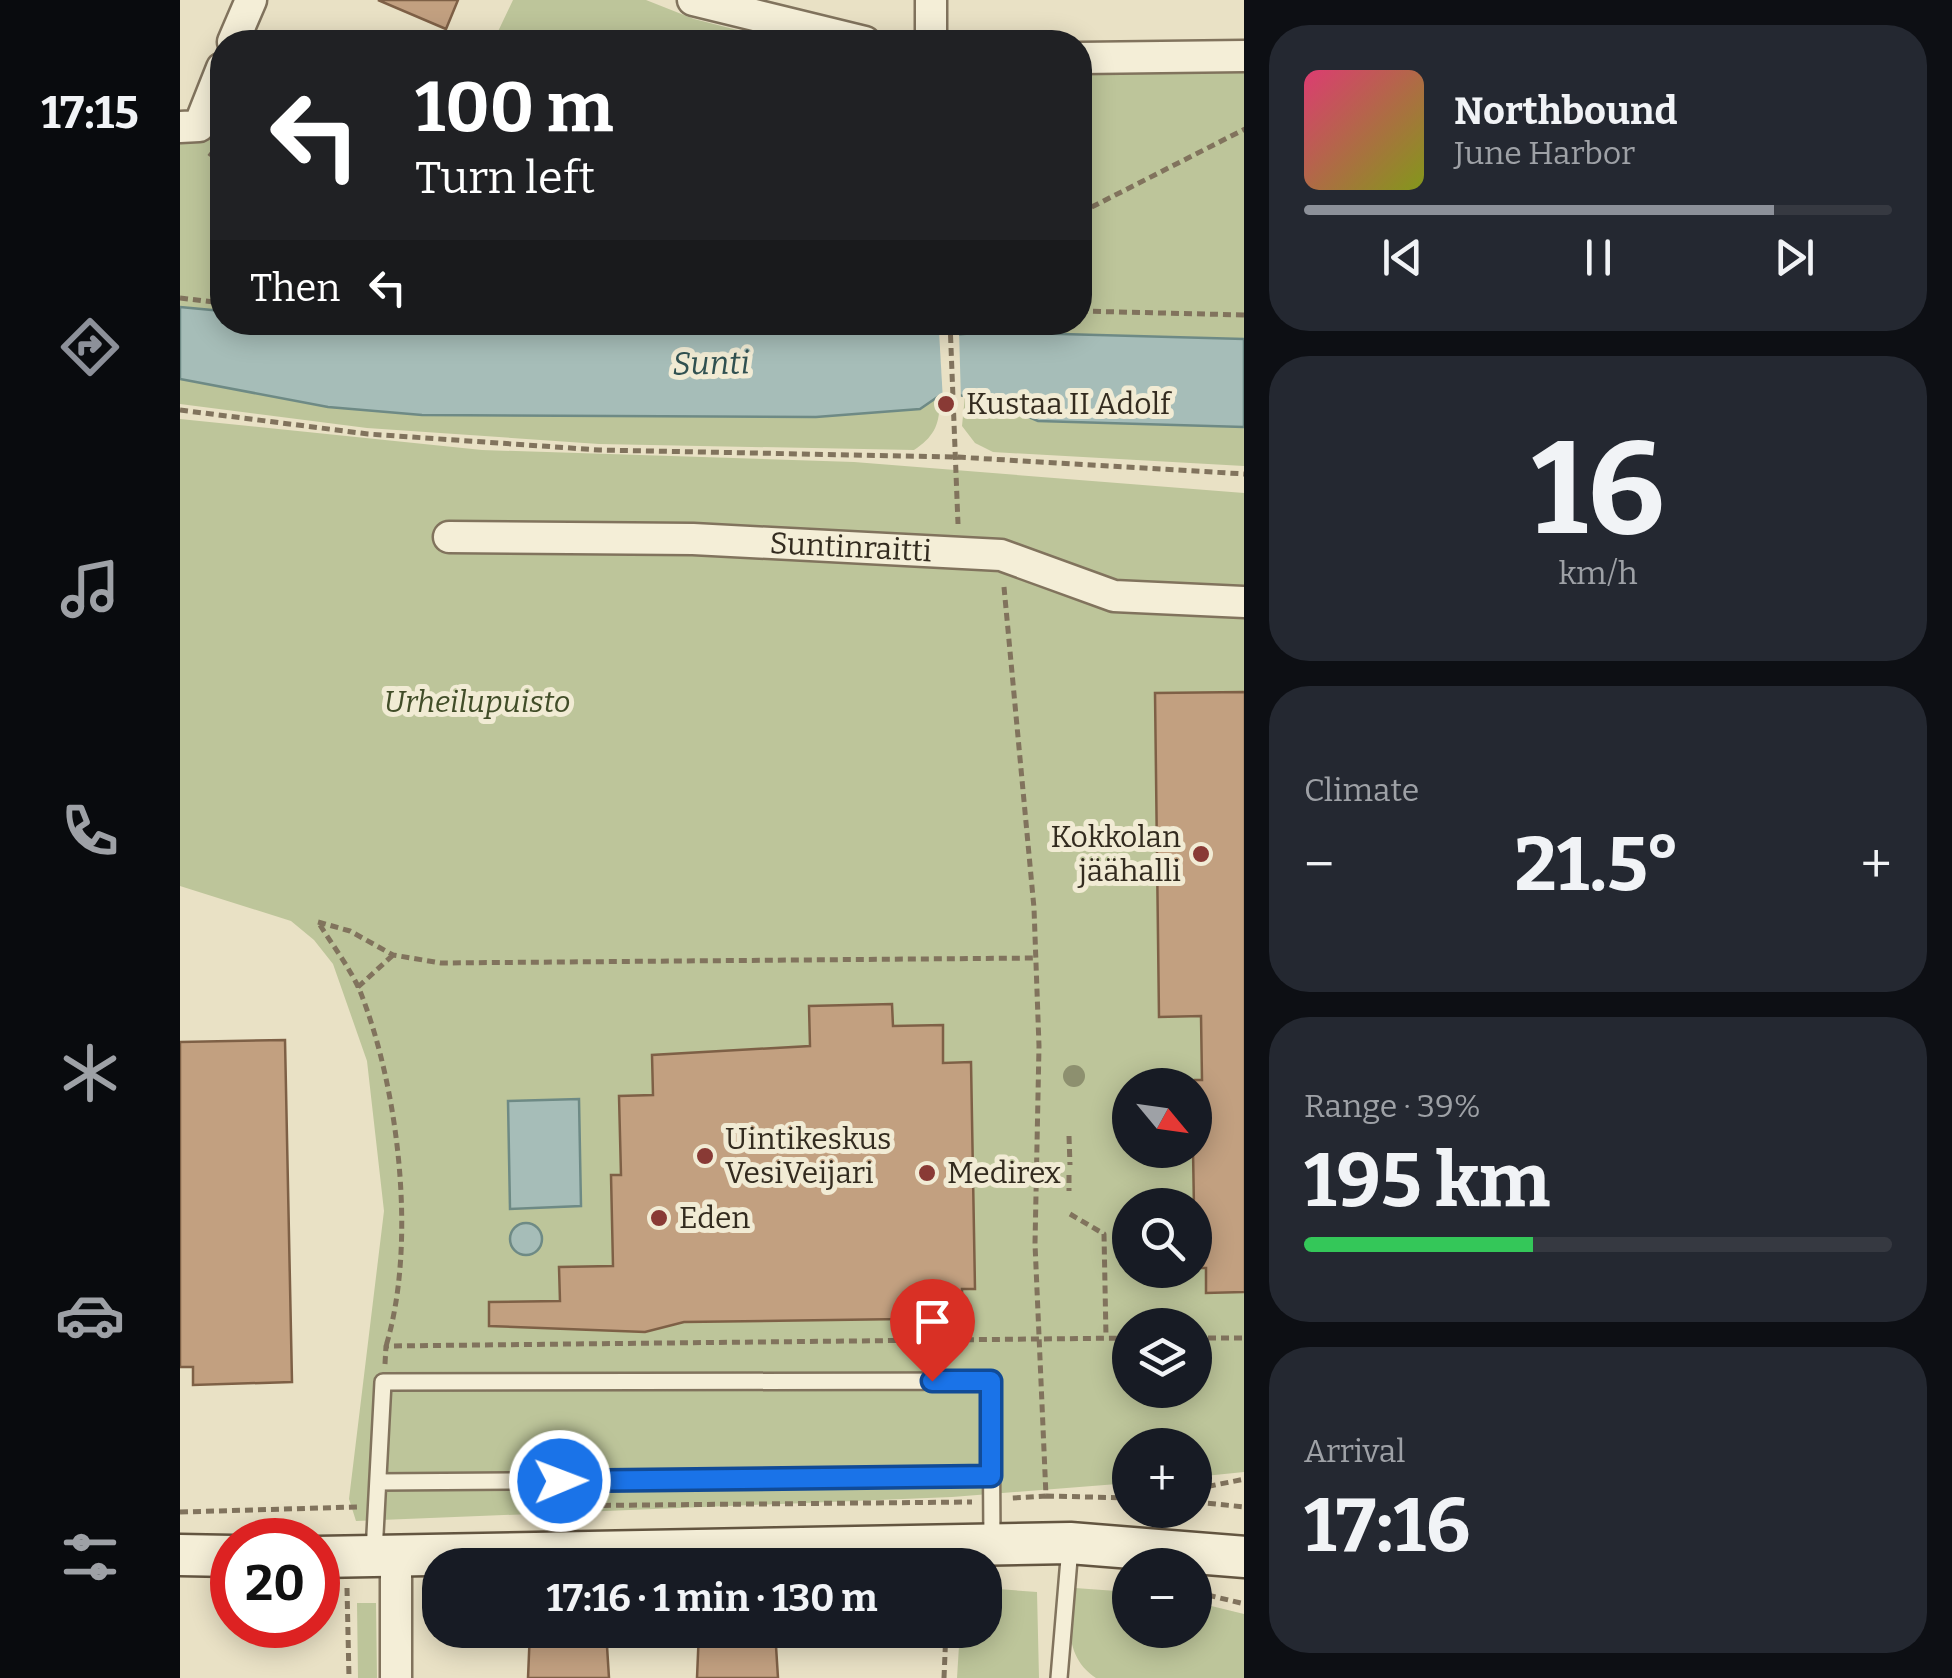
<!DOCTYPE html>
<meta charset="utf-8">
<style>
body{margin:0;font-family:Bitter,serif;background:#242831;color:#f1f3f6;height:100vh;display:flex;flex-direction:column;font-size:38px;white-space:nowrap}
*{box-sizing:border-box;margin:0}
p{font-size:32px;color:#9ea1a6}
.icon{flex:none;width:55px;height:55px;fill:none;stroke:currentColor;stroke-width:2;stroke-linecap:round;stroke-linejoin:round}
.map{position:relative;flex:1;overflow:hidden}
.panel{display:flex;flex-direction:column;gap:25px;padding:25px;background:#0d0f14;width:708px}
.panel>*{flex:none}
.guide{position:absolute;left:30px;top:30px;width:882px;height:305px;border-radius:40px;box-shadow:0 5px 25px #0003;background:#202124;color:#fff;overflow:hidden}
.needle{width:65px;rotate:119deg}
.controls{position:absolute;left:932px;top:1068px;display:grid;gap:20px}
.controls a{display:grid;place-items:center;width:100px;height:100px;border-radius:50%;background:#171b24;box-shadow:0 5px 25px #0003;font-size:50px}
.speed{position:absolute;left:30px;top:1518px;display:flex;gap:20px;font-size:50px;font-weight:700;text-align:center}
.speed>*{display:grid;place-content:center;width:130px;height:130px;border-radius:50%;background:#171b24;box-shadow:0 5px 25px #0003;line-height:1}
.speed .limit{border:15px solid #d22;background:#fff;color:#111}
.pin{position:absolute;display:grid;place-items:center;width:85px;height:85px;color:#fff;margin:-102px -42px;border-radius:50% 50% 50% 0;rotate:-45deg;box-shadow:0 0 10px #0007}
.pin .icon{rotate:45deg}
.me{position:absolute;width:110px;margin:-55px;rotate:89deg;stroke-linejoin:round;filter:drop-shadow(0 0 8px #0008)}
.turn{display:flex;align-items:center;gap:35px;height:210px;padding:0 40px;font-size:45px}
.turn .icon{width:130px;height:130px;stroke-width:2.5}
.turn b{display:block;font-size:70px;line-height:85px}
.then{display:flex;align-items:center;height:95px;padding:0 40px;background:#0003;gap:20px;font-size:38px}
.big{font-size:75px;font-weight:700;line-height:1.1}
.panel .card{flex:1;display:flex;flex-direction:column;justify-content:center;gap:15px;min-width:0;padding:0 35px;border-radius:40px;background:#242831}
.panel .dial{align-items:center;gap:0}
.dial b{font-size:130px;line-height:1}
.song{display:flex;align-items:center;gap:30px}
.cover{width:120px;height:120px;border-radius:15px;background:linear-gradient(135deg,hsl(340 70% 55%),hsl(70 70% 35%))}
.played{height:10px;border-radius:5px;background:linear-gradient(90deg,#8c9099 80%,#363941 80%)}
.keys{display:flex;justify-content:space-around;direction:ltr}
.heat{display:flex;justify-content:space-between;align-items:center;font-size:55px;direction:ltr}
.charge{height:15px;border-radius:8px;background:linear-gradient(90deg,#34c759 39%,#363941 0)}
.trip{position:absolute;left:242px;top:1548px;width:580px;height:100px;border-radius:40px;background:#171b24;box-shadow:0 5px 25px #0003;font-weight:700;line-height:100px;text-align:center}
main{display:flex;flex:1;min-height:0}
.menu{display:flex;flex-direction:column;width:180px;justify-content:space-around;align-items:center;background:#090b0e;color:#9ea1a6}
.menu .icon{width:70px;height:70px}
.menu .on{color:#8c9099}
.menu b{font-size:45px;color:#f1f3f6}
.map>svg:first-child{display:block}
</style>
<main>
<nav class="menu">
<b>17:15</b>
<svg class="icon on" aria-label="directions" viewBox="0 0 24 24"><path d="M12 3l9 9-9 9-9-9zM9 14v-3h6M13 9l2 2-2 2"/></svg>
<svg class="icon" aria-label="music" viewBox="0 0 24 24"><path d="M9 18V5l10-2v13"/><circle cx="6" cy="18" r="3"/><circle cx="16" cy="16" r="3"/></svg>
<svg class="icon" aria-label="phone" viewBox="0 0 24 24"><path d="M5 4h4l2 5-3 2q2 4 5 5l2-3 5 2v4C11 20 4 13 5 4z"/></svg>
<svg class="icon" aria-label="climate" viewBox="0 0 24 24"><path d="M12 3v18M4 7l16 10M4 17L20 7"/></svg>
<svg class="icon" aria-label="car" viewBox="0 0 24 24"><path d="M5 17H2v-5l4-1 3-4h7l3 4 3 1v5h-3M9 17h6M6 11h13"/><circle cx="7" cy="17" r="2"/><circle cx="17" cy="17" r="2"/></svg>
<svg class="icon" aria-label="filters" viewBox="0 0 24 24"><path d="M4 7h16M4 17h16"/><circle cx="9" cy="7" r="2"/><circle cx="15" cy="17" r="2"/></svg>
</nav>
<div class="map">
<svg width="1065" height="1678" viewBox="0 0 1065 1678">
<rect width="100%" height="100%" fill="#e9e1c5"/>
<path fill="#bdc59a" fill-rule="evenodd" d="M333,0H466L514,19L605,42H313Z
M900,48H1064V339L750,332L709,324L628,323L900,322Z
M42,136V311L0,307V141Z
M0,379L148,407L740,409L759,396C761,421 756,436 734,450L419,444L187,428L0,404Z
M785,396L802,397L858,421L1064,427V466L813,452L795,443L782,426Z
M0,419L302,450L674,462L1064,493V1472L1015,1477V1445H950V1483L772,1497L176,1521L169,1499L204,1211L187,1061L153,964L134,940L111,921L0,886ZM950,1085H1015V1150H950ZM950,1205H1015V1270H950ZM950,1325H1015V1390H950Z
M805,1588L857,1592L859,1678H777L780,1630H805Z
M895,1588L950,1592V1630H1015V1602L1064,1614V1678H916C884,1657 888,1621 895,1588Z
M177,1603H196L197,1678H178Z"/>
<path fill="#a6bdb8" stroke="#6e8a85" stroke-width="2.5" d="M0,307L42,311V322H192V329L230,328L231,322L628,323L709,324L771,335L807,332L1064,339V427L858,421L802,397L773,395L759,396L740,409L636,417L242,415L148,407L0,379Z
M399,1099L401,1206L330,1209L328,1101Z
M330 1239a16 16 0 1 1 32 0a16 16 0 1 1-32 0Z"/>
<path fill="#e9e1c5" d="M779,330L781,401H763L759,331Z"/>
<path fill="#c2a080" stroke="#7e6046" stroke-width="2.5" d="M198,0H278L266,29Z
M1065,692V1292L1026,1293V1268H1015L1013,1150L1015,1080H1022L1021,1016L979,1017L975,693Z
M712,1004L713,1026L763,1025V1063L791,1062L795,1289H782V1304L722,1305V1319L504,1322L465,1332L309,1326V1302L380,1301L379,1267L433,1266L431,1175H441L439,1096L473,1095L472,1055L630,1046L629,1006Z
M105,1040L112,1382L13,1385V1367H0V1042Z
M350,1630H426L429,1678H348Z
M519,1630H595L598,1678H517Z"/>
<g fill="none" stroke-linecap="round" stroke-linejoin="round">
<g stroke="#81735d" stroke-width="20">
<path id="service" d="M198,1482L811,1477
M194,1553L203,1382L811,1381L812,1543
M879,1678L890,1547"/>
</g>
<g stroke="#81735d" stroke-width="35">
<g id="minor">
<path d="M513,0L685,42"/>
<path d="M751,0V42"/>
<path d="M53,42L71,0"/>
<path d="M900,58L1065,56"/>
<path d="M0,127L19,126L42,68"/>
<path id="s1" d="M269,537L513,539L821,555L934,596L1065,602"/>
<path d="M216,1678V1557"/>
</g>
</g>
<g stroke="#635540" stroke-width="45">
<path id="secondary" d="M0,1555L52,1556
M138,1557L890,1543L1065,1557"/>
</g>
<path stroke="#81735d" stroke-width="5" stroke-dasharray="8 5" stroke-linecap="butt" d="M29,153L42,163
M900,213L1065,129
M0,298L42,303
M900,311L1065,315
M770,322L778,524
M0,410L188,434L419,450L776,457L1065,474
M824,587L854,908L859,1046L855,1244L866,1496L832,1498
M138,922L170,931L213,955L261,963L856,958
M140,925C153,946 170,968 180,991C219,1089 237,1244 206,1346
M178,987L213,955
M889,1136L890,1165
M889,1175V1191
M890,1214L924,1234L926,1337
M1015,1338H1065
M205,1364L206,1346L950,1338
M1015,1489L1065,1479
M866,1496L950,1498
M1015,1502L1065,1507
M358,1506L792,1502
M0,1512L177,1507
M167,1588L169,1678
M1015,1592L1065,1604
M764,1678L766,1630"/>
<use href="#service" stroke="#f4eed7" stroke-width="15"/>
<use href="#minor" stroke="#f4eed7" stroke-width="30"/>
<use href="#secondary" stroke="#f4eed7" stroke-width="40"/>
</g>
<circle fill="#8d906f" cx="894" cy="1076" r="11"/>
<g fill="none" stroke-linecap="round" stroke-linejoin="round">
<g stroke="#114b97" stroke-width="25">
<path id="route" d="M380,1481L811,1476V1381H752"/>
</g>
<use href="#route" stroke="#1a73e8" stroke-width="18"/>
</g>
<g fill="#893a35" stroke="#f1ebd4" stroke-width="4">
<circle cx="766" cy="404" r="10"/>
<circle cx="1021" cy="854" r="10"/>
<circle cx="525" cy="1156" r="10"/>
<circle cx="747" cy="1173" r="10"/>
<circle cx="479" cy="1218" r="10"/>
</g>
<g text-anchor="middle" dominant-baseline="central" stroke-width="10" stroke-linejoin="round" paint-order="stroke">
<g font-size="30" fill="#332b1f" stroke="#f1ebd4" text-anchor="start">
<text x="786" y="404">Kustaa II Adolf</text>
<text x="1001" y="837" text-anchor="end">Kokkolan<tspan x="1001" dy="34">jäähalli</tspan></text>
<text x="545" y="1139">Uintikeskus<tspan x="545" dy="34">VesiVeijari</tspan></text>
<text x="767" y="1173">Medirex</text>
<text x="499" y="1218">Eden</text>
</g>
<g font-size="30" fill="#332b1f" stroke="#f1ebd4">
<text stroke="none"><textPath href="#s1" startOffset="402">Suntinraitti</textPath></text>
</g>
<g font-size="30" font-style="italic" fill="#414d28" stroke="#f1ebd4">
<text x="297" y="702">Urheilupuisto</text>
</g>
<g font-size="32" font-style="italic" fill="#305151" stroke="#f1ebd4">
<text transform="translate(531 363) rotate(-1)">Sunti</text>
</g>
</g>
</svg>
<div class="controls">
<a><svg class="needle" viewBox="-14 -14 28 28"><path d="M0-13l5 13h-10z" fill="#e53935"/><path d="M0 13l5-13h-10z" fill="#9ea1a6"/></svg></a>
<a><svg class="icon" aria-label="search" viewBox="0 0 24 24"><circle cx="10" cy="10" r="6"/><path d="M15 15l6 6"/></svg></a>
<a><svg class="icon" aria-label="layers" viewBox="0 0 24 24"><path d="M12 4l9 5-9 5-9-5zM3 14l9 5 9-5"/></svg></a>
<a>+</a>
<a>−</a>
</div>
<div class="speed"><div class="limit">20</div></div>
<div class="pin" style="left:752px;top:1381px;background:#d93025"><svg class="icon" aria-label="arrive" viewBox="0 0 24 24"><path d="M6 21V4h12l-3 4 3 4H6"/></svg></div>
<svg class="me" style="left:380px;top:1481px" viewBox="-20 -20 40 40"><circle r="17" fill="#1a73e8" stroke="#fff" stroke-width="3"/><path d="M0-11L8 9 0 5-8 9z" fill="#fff"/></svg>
<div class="trip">17:16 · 1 min · 130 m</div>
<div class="guide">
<div class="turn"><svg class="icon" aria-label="left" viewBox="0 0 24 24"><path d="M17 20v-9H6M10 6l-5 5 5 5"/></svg><div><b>100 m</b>Turn left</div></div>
<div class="then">Then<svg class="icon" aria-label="left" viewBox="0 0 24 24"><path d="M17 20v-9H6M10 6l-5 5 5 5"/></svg></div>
</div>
</div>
<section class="panel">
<div class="card">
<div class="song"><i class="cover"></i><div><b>Northbound</b><p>June Harbor</p></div></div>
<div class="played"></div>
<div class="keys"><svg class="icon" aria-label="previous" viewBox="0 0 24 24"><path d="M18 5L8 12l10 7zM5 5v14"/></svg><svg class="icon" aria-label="pause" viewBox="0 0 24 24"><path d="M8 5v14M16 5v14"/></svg><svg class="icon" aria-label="next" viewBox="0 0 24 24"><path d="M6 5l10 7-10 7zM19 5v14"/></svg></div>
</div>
<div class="card dial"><b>16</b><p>km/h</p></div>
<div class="card"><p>Climate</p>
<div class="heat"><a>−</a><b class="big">21.5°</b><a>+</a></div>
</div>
<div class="card"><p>Range · 39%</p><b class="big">195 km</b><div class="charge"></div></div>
<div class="card"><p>Arrival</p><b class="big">17:16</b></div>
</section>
</main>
